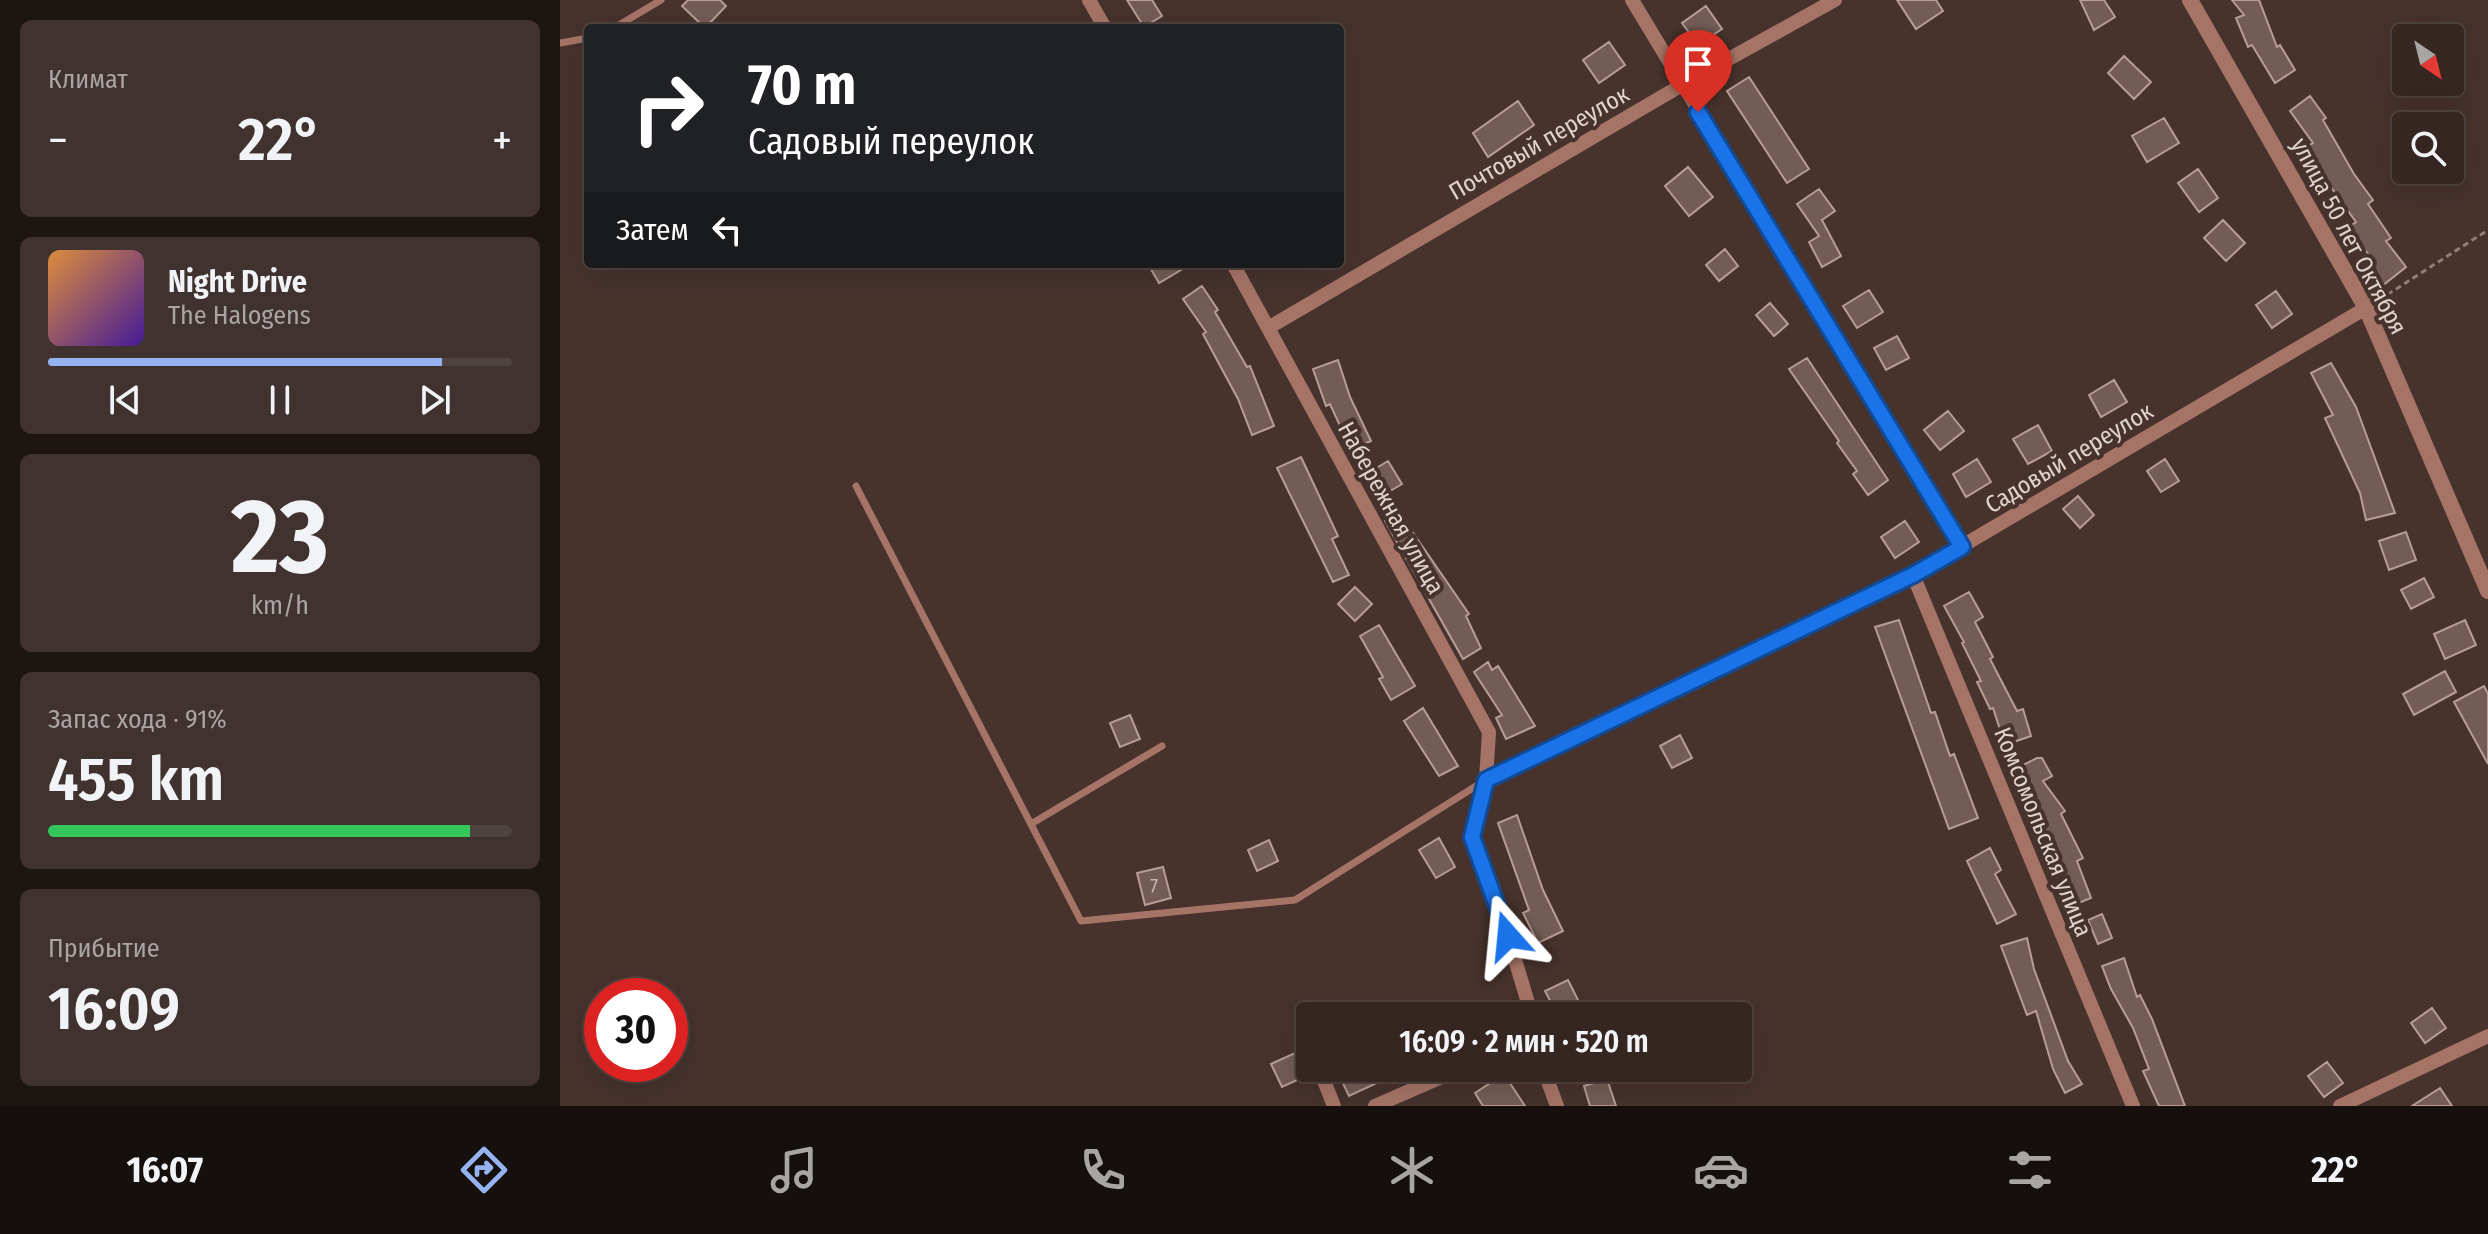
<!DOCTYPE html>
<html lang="ru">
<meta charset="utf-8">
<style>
body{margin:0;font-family:"Fira Sans Condensed",sans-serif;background:#40322e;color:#f1f3f6;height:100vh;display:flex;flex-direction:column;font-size:30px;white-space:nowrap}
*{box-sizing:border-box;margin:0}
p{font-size:26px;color:#aaa5a5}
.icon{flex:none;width:44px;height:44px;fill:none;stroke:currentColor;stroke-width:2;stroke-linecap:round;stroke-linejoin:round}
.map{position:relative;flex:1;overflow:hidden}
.side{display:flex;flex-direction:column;gap:20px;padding:20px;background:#1d1512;width:560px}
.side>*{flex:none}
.top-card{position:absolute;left:24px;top:24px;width:760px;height:244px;border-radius:8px;box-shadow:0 8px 32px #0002,0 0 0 2px #4f433f;background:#202124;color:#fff;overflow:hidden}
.needle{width:52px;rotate:145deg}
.fabs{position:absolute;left:1832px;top:24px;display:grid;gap:16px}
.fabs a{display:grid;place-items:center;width:72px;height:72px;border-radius:8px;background:#352621;box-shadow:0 8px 32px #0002,0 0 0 2px #4f433f;font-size:40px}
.speed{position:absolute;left:24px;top:978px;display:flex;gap:16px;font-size:40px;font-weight:700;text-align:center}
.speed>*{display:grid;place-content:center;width:104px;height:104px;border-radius:50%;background:#352621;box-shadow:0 8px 32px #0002,0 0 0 2px #4f433f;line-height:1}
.speed .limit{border:12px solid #d22;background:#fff;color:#111}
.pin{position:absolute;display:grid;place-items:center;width:68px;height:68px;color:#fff;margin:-82px -34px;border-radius:50% 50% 50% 0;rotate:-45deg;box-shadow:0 0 8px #0007}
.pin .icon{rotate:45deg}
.me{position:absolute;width:88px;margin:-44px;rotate:342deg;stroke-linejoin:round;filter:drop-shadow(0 0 6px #0008)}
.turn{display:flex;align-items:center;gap:28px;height:168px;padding:0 32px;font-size:36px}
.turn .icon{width:104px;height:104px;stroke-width:2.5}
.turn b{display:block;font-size:56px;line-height:68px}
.then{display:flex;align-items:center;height:76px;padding:0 32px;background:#0003;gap:16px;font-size:30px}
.big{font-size:60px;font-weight:600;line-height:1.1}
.side .widget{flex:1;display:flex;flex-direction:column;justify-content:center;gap:12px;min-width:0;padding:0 28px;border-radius:12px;background:#40322e}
.side .dial{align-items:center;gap:0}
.dial b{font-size:104px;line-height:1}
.song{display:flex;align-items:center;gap:24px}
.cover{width:96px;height:96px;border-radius:12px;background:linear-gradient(135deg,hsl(30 70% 55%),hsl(260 70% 35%))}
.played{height:8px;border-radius:4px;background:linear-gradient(90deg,#95b2f1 85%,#4f433f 85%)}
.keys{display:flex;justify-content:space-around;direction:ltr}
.heat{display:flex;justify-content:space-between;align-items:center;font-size:44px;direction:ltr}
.charge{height:12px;border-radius:6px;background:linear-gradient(90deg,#34c759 91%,#4f433f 0)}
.trip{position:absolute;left:736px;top:1002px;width:456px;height:80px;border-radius:8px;background:#352621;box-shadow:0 8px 32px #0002,0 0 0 2px #4f433f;font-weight:600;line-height:80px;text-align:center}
.tab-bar{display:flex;height:128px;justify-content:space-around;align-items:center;background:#150f0d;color:#aaa5a5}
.tab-bar .icon{width:56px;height:56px}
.tab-bar .selected{color:#95b2f1}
.tab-bar b{font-size:36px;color:#f1f3f6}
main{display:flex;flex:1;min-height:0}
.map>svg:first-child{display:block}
</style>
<main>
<section class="side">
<div class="widget"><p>Климат</p>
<div class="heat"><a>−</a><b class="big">22°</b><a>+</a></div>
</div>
<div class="widget">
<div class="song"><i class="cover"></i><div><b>Night Drive</b><p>The Halogens</p></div></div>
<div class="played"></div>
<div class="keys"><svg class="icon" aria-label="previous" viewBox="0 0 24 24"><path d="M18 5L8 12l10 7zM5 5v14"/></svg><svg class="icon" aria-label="pause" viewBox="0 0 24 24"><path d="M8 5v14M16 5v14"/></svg><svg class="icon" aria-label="next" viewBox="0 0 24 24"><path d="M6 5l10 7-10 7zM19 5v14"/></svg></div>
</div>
<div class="widget dial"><b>23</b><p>km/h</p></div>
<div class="widget"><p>Запас хода · 91%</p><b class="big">455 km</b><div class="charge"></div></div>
<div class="widget"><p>Прибытие</p><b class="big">16:09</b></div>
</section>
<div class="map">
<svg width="1928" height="1106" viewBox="0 0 1928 1106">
<rect width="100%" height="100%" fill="#47322c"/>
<path fill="#735c55" stroke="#b79d96" stroke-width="2" d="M128,0H160L166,6L145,28L122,6Z
M567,0H592L602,16L584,27Z
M1337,0H1376L1383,11L1356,29Z
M1520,0H1544L1555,17L1534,30Z
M1672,0H1699L1717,47L1720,45L1735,70L1715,83L1692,45L1688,47L1676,18L1684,15Z
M1146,6L1162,29L1138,45L1122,23Z
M1049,42L1065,65L1039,83L1023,60Z
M1564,56L1591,82L1574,99L1548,73Z
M1189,77L1249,169L1227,183L1167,91Z
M1750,96L1766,118L1763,120L1794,174L1813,200L1808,204L1831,238L1826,241L1846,267L1822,286L1806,266L1813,261L1789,227L1796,222L1760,172L1746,147L1753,143L1730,111Z
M958,101L974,125L928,157L913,133Z
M1604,118L1619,143L1587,162L1572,136Z
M1128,167L1153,197L1129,216L1105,186Z
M1638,169L1658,198L1639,212L1618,183Z
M1259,189L1275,211L1262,220L1281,256L1262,267L1249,242L1259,236L1237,204Z
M1663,220L1685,243L1666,261L1644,238Z
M1165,249L1178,266L1159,281L1146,265Z
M588,264H631L599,283Z
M642,286L658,310L655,312L687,367L690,366L714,426L692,435L678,399L643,334L646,332L623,299Z
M1309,290L1323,312L1297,328L1283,306Z
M1716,291L1732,314L1712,328L1696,305Z
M1210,303L1228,324L1214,336L1196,315Z
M1337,336L1349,358L1326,370L1314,348Z
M1247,358L1328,480L1308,495L1293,474L1297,471L1277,443L1279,441L1229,369Z
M778,360L790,397L811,441L791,450L770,404L766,406L753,369Z
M1771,363L1796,407L1835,513L1806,520L1800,493L1765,418L1773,415L1751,373Z
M1554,380L1567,402L1541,417L1529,395Z
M1388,411L1404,431L1380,450L1364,430Z
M1478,425L1492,451L1468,464L1453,439Z
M741,457L778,536L772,539L789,575L773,582L717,468Z
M1417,459L1431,482L1406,497L1393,474Z
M1605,459L1619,481L1601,492L1587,471Z
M828,461L842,484L822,496L808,473Z
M1518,496L1534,515L1520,528L1503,509Z
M838,511L909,614L906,616L921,648L903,659L825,521Z
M1345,521L1359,542L1335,558L1321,537Z
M1846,532L1856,560L1829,570L1819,541Z
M1864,578L1874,597L1851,609L1841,590Z
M795,587L812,604L795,621L778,604Z
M1409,592L1423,617L1415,622L1433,657L1430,659L1457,711L1463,709L1471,736L1445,745L1433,708L1430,709L1417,682L1421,681L1402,643L1404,642L1384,606Z
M1339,620L1371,713L1375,712L1390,756L1394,754L1418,818L1389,829L1315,627Z
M1905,620L1916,645L1885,659L1874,634Z
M819,625L855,686L831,700L819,679L823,677L800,636Z
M928,662L932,670L938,666L975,726L946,739L936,718L942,715L914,672Z
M1885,671L1896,692L1854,715L1843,694Z
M1924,686L1928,694V764L1894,702Z
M863,708L898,766L879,776L844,721Z
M570,715L580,739L560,747L550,723Z
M1120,735L1132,758L1112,768L1100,746Z
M1477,758H1482L1492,776L1483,781L1505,811L1501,814L1523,858L1517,861L1531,898L1514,905L1505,882L1509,880L1490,843L1493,841L1472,810L1479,806L1459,767Z
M957,815L983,890L1003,931L978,943L963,913L969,910L938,823Z
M879,838L895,867L876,878L859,850Z
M709,840L718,861L697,871L688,850Z
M1430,848L1441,870L1435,874L1456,914L1437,924L1407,861Z
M603,867L611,898L585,905L577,873Z
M1542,914L1552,938L1538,944L1528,920Z
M1467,938L1474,969L1508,1061L1522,1084L1505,1093L1493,1069L1476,1011L1467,1015L1441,946Z
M1564,958L1577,997L1580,995L1592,1019L1625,1106H1599L1583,1071L1589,1069L1573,1028L1551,989L1542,966Z
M1008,980L1023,1010L1012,1016H998L985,991Z
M1872,1008L1886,1028L1865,1043L1851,1023Z
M735,1053L746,1076L722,1087L711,1064Z
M1767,1062L1783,1083L1764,1097L1748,1076Z
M789,1068H849L789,1096L778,1073Z
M944,1074L965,1106H923L915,1093Z
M1047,1079L1056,1106H1030L1024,1086Z
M1880,1088L1892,1106H1852Z"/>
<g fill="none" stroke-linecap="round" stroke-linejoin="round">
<path stroke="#8f7d78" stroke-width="3" stroke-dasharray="6 4" stroke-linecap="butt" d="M1819,300L1928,230"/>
<path stroke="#a67467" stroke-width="7" d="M54,28L101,0
M0,43L28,38
M296,486L521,921L735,900L924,781
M471,824L602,746"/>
<path stroke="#a67467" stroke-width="14" d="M529,0L545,28
M1072,0L1402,547
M673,264L929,732L926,780L912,837L940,910L972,1016
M708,328L1122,85L1275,0
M1353,575L1573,1106
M926,780L1353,575L1806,308
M759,1068L774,1106
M983,1068L997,1106
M815,1106L902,1068
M1780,1106L1928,1036"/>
<path stroke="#a67467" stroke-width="16" d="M1630,0L1806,308L1928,591"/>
</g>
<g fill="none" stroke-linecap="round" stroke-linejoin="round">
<g stroke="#114b97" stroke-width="20">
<path id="route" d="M948,936L912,837L926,780L1353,575L1402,547L1138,112"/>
</g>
<use href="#route" stroke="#1a73e8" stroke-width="14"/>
</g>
<g text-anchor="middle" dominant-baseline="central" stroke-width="8" stroke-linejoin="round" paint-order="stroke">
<g font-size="20" fill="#c5b4b0">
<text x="594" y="886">7</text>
</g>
<g font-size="24" fill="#e0d2ce" stroke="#47322c">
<text transform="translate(979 143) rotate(-30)">Почтовый переулок</text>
<text transform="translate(1789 236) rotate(62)">улица 50 лет Октября</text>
<text transform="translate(1509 458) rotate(-31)">Садовый переулок</text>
<text transform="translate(831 508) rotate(61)">Набережная улица</text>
<text transform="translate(1483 832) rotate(68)">Комсомольская улица</text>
</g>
</g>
</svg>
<div class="fabs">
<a><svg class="needle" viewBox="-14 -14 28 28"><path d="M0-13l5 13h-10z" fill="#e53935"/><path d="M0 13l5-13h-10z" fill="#aaa5a5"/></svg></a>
<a><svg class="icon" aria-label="search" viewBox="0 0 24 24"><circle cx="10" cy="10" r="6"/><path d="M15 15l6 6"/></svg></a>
</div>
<div class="speed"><div class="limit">30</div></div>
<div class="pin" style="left:1138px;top:112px;background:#d93025"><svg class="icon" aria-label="arrive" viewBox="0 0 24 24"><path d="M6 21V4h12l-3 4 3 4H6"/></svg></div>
<svg class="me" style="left:948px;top:936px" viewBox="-20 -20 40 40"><path d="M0-17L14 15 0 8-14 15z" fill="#1a73e8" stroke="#fff" stroke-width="4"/></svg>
<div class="trip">16:09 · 2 мин · 520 m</div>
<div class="top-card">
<div class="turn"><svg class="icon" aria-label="right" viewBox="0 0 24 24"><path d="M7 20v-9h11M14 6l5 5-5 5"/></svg><div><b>70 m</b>Садовый переулок</div></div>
<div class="then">Затем<svg class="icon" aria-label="left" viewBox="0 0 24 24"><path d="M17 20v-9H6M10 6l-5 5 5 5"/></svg></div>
</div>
</div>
</main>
<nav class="tab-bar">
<b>16:07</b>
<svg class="icon selected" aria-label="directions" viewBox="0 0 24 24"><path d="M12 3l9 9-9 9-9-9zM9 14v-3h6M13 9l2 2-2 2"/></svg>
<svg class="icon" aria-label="music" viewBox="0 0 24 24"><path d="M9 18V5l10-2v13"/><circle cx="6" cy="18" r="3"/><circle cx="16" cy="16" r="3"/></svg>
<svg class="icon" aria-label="phone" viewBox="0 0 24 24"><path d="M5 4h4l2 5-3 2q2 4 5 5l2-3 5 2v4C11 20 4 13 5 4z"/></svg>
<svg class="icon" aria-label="climate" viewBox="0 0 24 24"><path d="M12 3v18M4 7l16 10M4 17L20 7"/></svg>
<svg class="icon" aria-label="car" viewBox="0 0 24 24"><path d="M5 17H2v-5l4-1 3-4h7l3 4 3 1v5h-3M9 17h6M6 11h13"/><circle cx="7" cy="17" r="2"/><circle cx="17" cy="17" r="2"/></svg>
<svg class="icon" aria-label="filters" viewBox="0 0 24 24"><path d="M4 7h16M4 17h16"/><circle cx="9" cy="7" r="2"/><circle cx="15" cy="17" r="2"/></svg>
<b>22°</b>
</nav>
